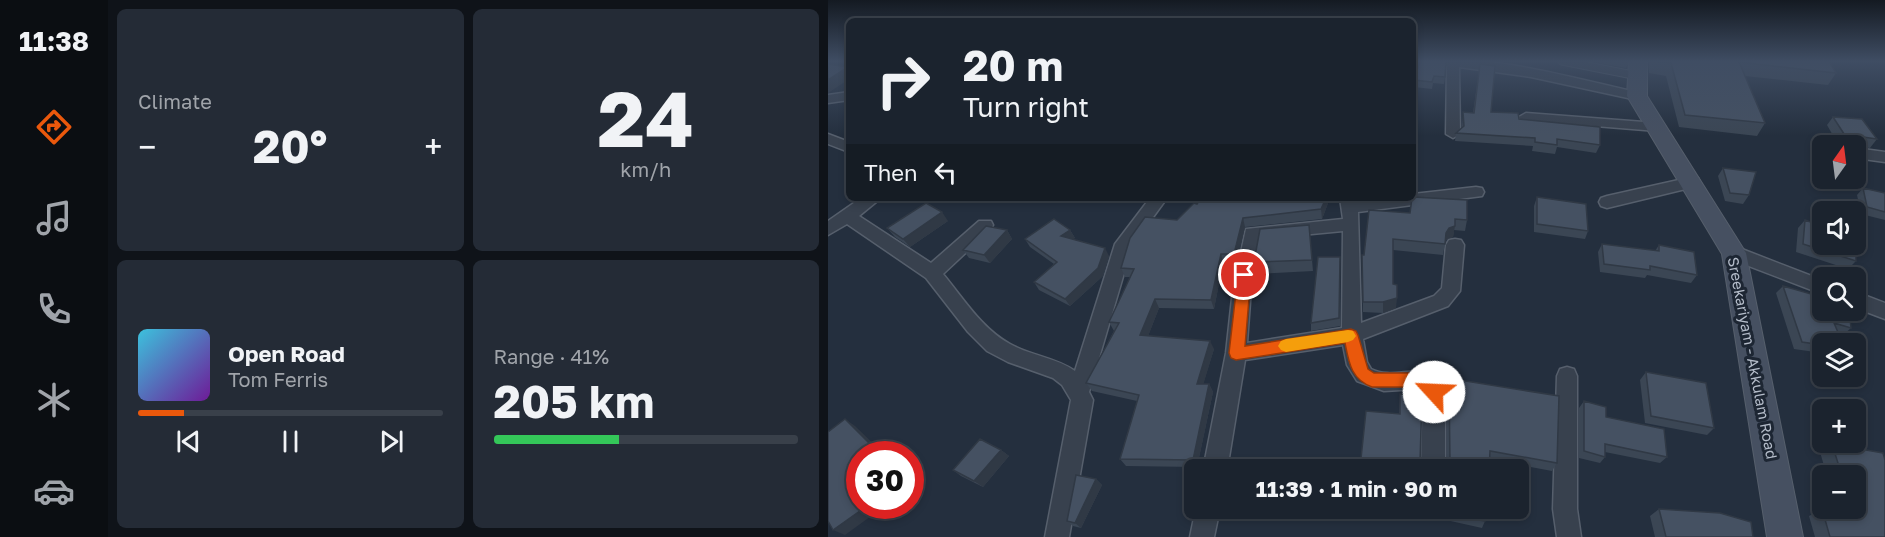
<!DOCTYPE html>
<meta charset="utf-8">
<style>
body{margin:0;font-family:"Golos Text",sans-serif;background:#242b36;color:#f1f3f6;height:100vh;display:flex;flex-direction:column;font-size:22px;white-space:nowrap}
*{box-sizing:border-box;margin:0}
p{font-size:20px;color:#a0a4aa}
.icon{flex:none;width:33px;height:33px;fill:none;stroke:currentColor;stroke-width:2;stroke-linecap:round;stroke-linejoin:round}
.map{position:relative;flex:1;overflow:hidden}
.sheet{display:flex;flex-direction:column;gap:9px;padding:9px;background:#0f1319;width:720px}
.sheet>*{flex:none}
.guide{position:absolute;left:18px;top:18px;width:570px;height:183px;border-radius:9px;box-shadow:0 3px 9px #0003,0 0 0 2px #39404a;background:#1b232e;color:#f1f3f6;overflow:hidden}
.needle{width:39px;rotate:14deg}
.tools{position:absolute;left:984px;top:135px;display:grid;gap:12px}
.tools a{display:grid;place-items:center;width:54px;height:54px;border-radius:9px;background:#1b232e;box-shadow:0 3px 9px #0003,0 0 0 2px #39404a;font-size:30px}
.speed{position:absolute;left:18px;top:441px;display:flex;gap:12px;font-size:30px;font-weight:700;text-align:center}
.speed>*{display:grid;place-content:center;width:78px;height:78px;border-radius:50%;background:#1b232e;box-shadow:0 3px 9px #0003,0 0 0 2px #39404a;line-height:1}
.speed .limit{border:9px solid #d22;background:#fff;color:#111}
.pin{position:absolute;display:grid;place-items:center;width:51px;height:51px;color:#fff;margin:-26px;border:3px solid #fff;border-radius:50%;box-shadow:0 2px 6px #0007}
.me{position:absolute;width:66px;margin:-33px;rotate:295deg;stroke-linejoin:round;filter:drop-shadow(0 0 4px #0008)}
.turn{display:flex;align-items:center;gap:21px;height:126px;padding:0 18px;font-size:27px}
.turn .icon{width:78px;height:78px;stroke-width:2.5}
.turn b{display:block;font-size:42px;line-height:51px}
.then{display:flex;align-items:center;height:57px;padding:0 18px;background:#0003;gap:12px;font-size:22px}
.big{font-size:45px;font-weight:700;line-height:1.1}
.sheet .widget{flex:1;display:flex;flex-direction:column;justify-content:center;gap:9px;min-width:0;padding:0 21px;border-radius:9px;background:#242b36}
.sheet .dial{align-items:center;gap:0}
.dial b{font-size:78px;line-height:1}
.song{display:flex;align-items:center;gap:18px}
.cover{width:72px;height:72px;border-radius:9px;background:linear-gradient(135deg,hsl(190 70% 55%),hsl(280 70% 35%))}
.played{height:6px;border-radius:3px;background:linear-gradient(90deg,#ea580c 15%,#39404a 15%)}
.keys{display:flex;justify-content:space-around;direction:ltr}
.heat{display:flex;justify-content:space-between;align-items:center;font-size:33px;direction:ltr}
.charge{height:9px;border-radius:4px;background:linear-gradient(90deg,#34c759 41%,#39404a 0)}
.sheet .tiles{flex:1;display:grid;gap:9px;grid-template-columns:repeat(2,1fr)}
.trip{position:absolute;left:356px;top:459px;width:345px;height:60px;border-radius:9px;background:#1b232e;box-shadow:0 3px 9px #0003,0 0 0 2px #39404a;font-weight:700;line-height:60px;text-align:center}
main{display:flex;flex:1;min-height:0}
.tab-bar{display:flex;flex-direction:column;width:108px;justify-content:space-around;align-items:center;background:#0b0e12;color:#a0a4aa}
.tab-bar .icon{width:42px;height:42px}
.tab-bar .selected{color:#ea580c}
.tab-bar b{font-size:27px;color:#f1f3f6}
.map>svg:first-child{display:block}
</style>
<main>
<nav class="tab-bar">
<b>11:38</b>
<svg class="icon selected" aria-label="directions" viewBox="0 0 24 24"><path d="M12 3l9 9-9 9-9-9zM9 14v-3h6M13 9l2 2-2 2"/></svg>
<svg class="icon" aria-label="music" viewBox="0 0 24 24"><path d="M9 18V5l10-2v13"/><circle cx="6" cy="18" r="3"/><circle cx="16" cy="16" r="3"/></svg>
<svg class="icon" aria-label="phone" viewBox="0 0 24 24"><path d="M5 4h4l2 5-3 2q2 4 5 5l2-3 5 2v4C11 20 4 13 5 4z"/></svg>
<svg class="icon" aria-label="climate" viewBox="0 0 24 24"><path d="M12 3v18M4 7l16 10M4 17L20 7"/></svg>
<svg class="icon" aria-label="car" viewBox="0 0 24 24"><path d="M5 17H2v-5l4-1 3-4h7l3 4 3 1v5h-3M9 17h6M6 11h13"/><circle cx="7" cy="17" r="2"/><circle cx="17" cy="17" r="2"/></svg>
</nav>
<section class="sheet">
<div class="tiles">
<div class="widget"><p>Climate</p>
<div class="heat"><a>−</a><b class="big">20°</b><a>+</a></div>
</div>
<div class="widget dial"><b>24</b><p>km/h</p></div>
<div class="widget">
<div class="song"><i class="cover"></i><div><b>Open Road</b><p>Tom Ferris</p></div></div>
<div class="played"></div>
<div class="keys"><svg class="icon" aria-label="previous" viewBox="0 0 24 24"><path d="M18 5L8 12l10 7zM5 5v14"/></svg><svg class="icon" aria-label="pause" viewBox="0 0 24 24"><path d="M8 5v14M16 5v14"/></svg><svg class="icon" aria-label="next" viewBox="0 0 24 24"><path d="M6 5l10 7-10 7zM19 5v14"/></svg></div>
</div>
<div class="widget"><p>Range · 41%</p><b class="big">205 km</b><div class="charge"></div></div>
</div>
</section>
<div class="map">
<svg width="1057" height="537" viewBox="0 0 1057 537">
<rect width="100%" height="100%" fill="#242f3e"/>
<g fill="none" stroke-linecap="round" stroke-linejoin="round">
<g stroke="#565f6c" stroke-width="9">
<path id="service" d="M734,61L810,76"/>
</g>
<g stroke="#565f6c" stroke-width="3">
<path id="minor" d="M606,61C673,56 743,78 809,92L816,96L809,100L703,77L631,67L632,134L625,138L618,134L619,66L608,64Z
M21,92V100L0,103V95Z
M698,113L829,123L836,127L829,131L693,120L691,117Z
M0,134L21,142V152L0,144Z
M1028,148L1057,152V162L1028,158Z
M864,177L870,178L872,182L870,186L779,208L773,206L771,202L773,198L779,196Z
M648,187L654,188L656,192L654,196L530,212L533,323L606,296L614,288L618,245L621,240L627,239L633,240L636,245L632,291L620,306L535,339L539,362L543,369C571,383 599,354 617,392V470H593L595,395L590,389L556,391L529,381L519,365L515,345L417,360L399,470H375L398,353L405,289L418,229L515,219L512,198H528L529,201L585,198V194ZM515,231L514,328L419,343L423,289L432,239Z
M33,198H53L31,216L103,263L151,221H163L165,225L163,229L115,274C135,298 154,329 182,344C203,356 227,357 247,371L287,244L322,198H339L304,246L261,392L265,400L241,537H217L243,400L234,385L225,378L180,362L159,351L140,332L98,278L19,224L0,235V221Z
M906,246L994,280V294L900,258L897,253L900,248Z
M1028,292L1057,303V319L1028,308Z
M739,367L746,369L749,376V509L753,537H729L725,509L729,376L732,369Z
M368,508H392L386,537H362Z"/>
</g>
<g stroke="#565f6c" stroke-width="2">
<path id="secondary" d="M801,61H819V96L918,253L975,537H939L894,254L799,96Z"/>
</g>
<use href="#service" stroke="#38414e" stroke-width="7"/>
<use href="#minor" fill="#38414e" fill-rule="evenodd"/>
<use href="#secondary" fill="#465061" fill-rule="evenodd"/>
</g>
<path fill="#3b4654" d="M592,61L617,77L616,84L605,83L604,89L586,87V80Z
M761,61H801L798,68Z
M821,61H1001L1008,73L1000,85L917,76L937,123L929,136L851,127L838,76L821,73Z
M652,64L663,112L691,119L772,145L768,153L729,147L727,154L704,151L705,146L627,141L628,133L634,127L635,112L645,113Z
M1005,117L1049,139L1042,148L1028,146V147V146H1011L999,125Z
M895,168L921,195L915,204L897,201L890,176Z
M1035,188L1057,193V220L1033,214L1029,195Z
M709,197L760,231L757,239L706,232V206Z
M502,198L494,219L417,227L408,263H395L386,309L331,308L320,336L386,349L375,384H381L385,392L369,467L298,466L292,459L309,401L264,391L258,383L286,331L281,322L302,277H297L293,268L369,204L458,201Z
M582,213L639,220L637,231L626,230L625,237L619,239L617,243L615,255L565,250V284L568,308L555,313L535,312L534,265L536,255Z
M977,220L1028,261L1020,269L968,252L970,228Z
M120,221L82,247L67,237L59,228Z
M481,225L485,271L428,274L426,262Z
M179,230L184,239L162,263L141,258L135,250Z
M242,230L247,238L244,239L281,256L275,276L242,306L211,290L206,282L226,264L202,247L197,239Z
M774,244L827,251L831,245L869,275L863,283L819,275L817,278L772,272L770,252Z
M512,265V326L483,331V323Z
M955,286L1023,328L1015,335L1011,334L994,344V353L966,349L948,293Z
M818,372L886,428L879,435L817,423L812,380Z
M619,378L729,463L724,471L661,459V470H532L538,411L571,414L572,394L592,462L595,465H619V392L617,387Z
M756,401L778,417L839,457L832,463L777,452V457L772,463L751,458V408Z
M1004,444L1055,453L1057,460V537H987L981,516L994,509L1010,512L1009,508H1028V476H999L992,452Z
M173,450L181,456L155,487L133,476L125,470Z
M268,479L274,485L253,528L245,526L239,521Z
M610,508H658L657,521L654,528L609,518Z
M831,509L925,537H827L822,516Z"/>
<path fill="#303945" d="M20,67L21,69V79L0,93V80Z
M498,198H502L494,219L493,209Z
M114,212L120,221L82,247L75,239Z
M415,218L417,227L408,263L406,254Z
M627,226L625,237L619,239L616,244L618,233L621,228Z
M179,230L184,239L162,263L156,255Z
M242,230L247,238L238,244L233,236Z
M277,248L281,256L275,276L242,306L237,299Z
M393,254L395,263L386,309L383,300Z
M569,298L568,308L555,313V302Z
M327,299L331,308L317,344L312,335Z
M382,341L386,349L373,392L369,384Z
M381,384L385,392L369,467L365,460Z
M17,419L27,426L56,454H52Z
M173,450L181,456L155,487L146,481Z
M268,479L274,485L253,528L247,523Z
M39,506H57L17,535L5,530Z"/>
<path fill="#455162" stroke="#303945" stroke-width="1.5" d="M592,61H618L617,77L606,76L604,82L586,80Z
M826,61H1001L1008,73L911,62L937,123L857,115L843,63Z
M0,64L20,67L0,80Z
M652,64L667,66L663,112L690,113L691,119L772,127V145L729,139V145L707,142V138L628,133L636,126L635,112L646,113Z
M1005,117L1034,119L1049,139L1035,137L1033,141L1020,140Z
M895,168L928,172L921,195L902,193Z
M1035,188L1057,193V212L1039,207Z
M585,197L639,200V220L627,219V226L621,228L618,233L617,244L565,239V284L569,285V298L555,302H535L534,255H536L541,210L582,213L584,198H585Z
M709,197L758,204L760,231L709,224Z
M373,198H449L458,201L459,198H498L493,209L415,218L406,254H393L383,300L327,299L312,335L382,341L369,384H381L365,460L292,459L311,395L258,383L291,323L281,322L306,269L293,268L302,238L317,217L349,220L366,203L369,204Z
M98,203L114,212L75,239L59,228Z
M226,219L242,230L233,236L277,248L270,268L237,299L206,282L229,262L197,239Z
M977,220L994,226V244H1028V236V261L975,244Z
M481,225L484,260L426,262L432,229Z
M158,226L179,230L156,255L135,250Z
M774,244L831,251V245L866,252L869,275L822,266V270L776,264Z
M490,257H512L511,318L483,323Z
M955,286L994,297V310H1021L1023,328L1006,323L1015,344H994V345L974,342Z
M818,372L878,383L886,428L823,416Z
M619,378L731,396L729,463L662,451L661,470H544L532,468L538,411L572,414V394L594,396L592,462L595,465H619L622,462L621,383Z
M756,401L778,407V417L836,429L839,457L777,444V457L756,451Z
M17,419L52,454H32V506H39L5,530L0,521V432Z
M152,439L173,450L146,481L125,470Z
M1004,444L1055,453L1057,460V537H1002L994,509L1027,516L1025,508H1028V476H1014Z
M248,475L268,479L247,523L239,521Z
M611,508H658L657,521L611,512Z
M831,509L892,513L923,522L925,537H838Z"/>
<linearGradient id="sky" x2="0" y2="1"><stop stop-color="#141a22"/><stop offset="0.45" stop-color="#3f4d63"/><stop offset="1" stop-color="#3f4d63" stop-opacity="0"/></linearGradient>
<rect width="1057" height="136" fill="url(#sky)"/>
<path fill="#ea580c" stroke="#983908" stroke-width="1.5" d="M416,270L423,275L417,346L523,329L528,331L530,335L540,369L546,373H595C603,376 610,384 614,392L612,397L606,399L600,397L591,387H544C523,379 521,363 517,343L408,360L403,358L401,353L410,275Z"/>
<path fill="#f59e0b" d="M520,330L525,331L528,336L525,340L520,342L458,352L453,350L450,346L453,341L458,339Z"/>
<g text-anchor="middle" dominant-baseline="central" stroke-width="6" stroke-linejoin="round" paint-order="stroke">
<g font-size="15" fill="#b4bcc9" stroke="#1d2633">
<text transform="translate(925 358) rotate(79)">Sreekariyam - Akkulam Road</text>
</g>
</g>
</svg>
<div class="tools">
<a><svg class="needle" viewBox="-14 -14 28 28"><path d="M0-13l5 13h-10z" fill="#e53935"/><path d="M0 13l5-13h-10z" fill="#a0a4aa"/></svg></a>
<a><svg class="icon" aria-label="sound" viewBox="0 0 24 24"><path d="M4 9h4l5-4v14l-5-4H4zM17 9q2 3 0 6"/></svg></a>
<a><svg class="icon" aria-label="search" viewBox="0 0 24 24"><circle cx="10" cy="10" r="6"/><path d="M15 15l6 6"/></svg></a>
<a><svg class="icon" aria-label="layers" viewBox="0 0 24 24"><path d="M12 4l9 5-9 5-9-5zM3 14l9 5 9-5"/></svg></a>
<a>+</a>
<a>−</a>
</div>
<div class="speed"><div class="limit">30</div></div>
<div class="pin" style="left:416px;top:275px;background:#d93025"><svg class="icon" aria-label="arrive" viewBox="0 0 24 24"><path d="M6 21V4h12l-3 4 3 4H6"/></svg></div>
<svg class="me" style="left:606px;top:392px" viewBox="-20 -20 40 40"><circle r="19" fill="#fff"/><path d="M0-13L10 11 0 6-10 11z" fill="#ea580c"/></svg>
<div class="trip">11:39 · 1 min · 90 m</div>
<div class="guide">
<div class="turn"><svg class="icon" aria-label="right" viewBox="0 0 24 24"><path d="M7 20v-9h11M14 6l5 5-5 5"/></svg><div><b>20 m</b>Turn right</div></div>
<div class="then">Then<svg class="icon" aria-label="left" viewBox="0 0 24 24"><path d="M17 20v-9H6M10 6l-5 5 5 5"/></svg></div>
</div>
</div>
</main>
